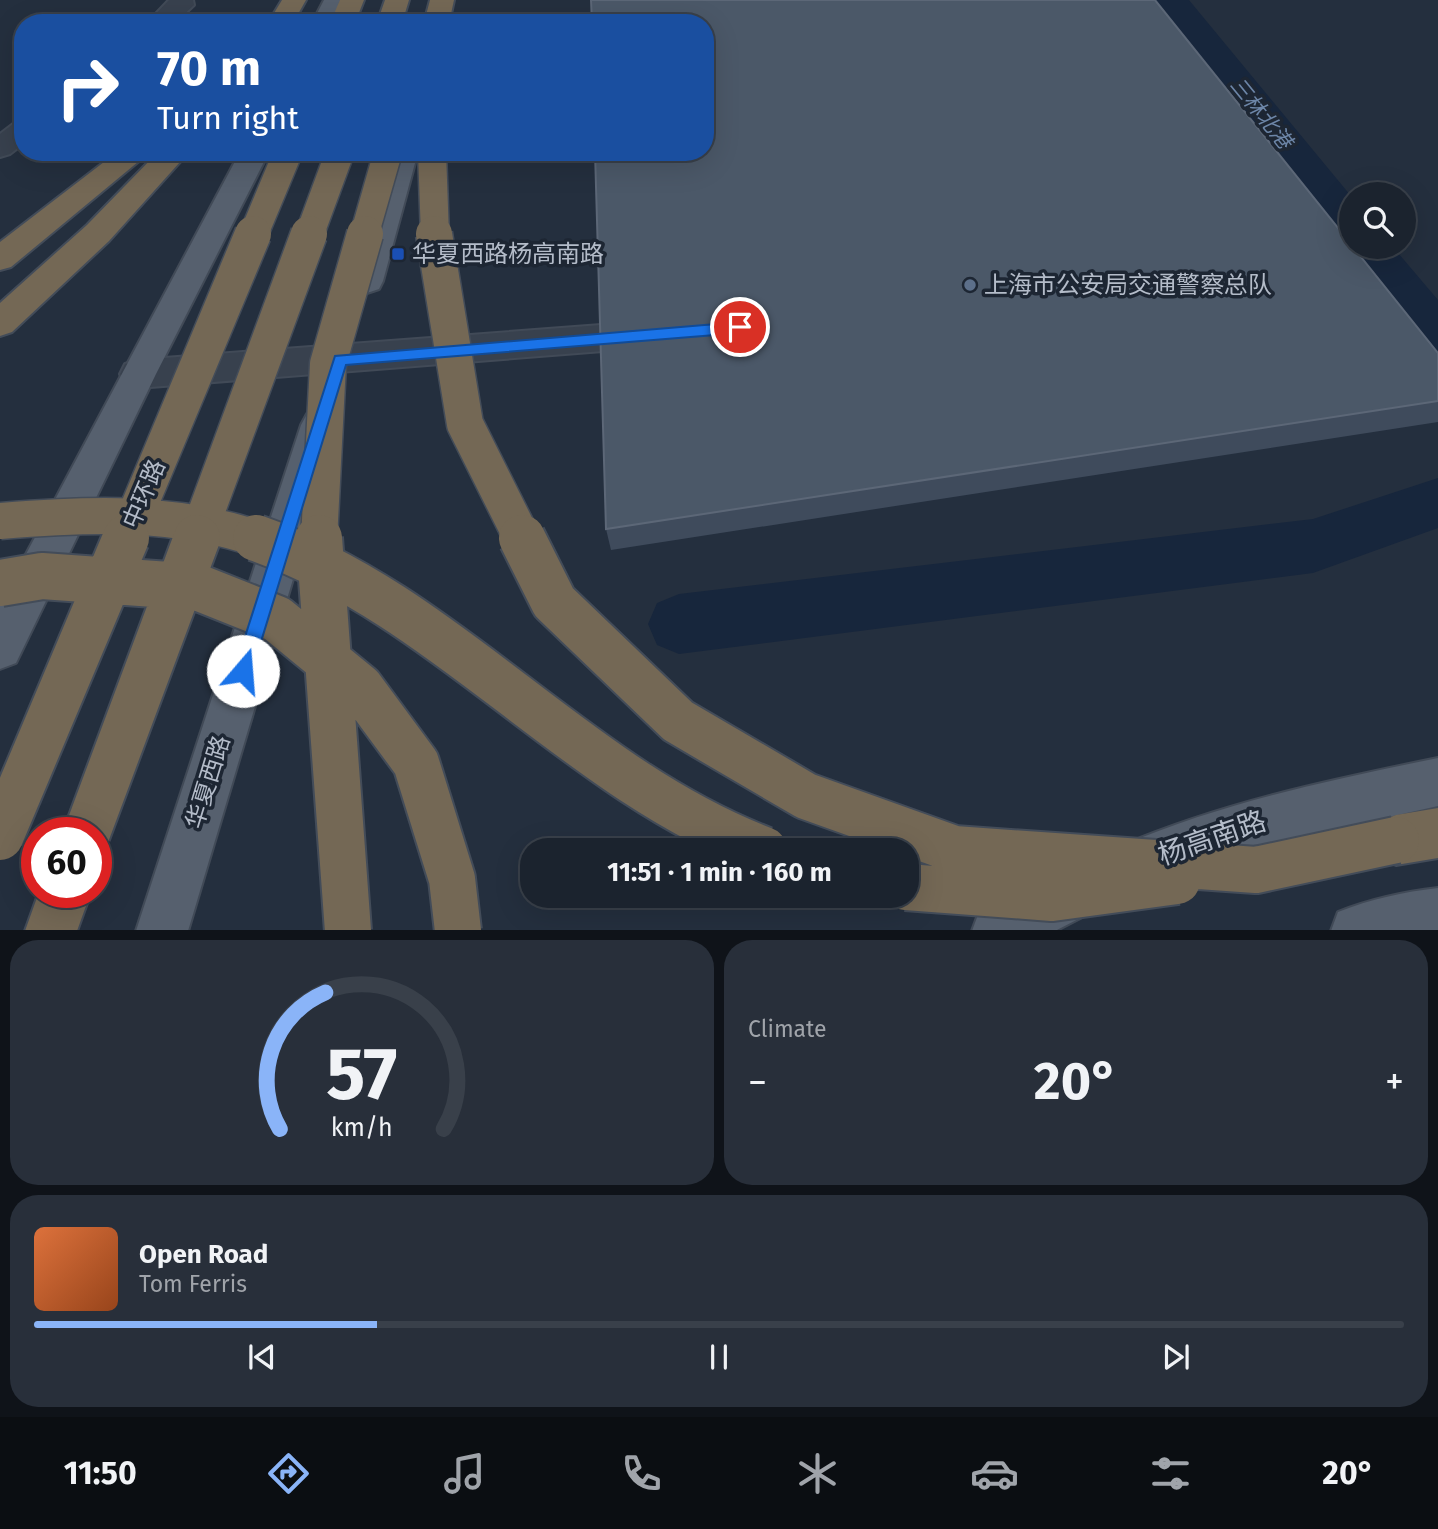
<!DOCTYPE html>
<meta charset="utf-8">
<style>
body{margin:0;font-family:"Fira Sans","Noto Sans SC",sans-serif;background:#282f3a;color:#f1f3f6;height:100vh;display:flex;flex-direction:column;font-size:26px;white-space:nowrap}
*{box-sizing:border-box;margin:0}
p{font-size:23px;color:#a0a4aa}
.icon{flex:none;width:38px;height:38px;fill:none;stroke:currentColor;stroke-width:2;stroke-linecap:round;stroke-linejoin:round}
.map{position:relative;height:930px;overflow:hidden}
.details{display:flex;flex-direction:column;gap:10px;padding:10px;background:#0f1319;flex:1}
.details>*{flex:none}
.top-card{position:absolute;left:14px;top:14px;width:700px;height:147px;border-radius:28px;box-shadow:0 7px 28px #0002,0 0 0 2px #39404a;background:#1a4fa0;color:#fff;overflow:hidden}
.fabs{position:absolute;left:1339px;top:182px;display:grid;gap:14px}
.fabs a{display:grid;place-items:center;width:77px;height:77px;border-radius:50%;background:#1b232e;box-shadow:0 7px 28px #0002,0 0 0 2px #39404a;font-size:35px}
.speed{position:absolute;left:21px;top:817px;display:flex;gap:14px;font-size:35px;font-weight:700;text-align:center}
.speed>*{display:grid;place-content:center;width:91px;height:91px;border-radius:50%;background:#1b232e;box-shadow:0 7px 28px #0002,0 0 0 2px #39404a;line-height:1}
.speed .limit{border:10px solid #d22;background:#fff;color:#111}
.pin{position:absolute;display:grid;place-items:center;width:60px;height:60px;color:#fff;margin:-30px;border:4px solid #fff;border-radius:50%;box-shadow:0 2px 7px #0007}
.me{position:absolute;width:77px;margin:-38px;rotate:18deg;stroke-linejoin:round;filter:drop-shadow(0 0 5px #0008)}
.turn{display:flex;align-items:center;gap:24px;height:147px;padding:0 28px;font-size:32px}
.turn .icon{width:91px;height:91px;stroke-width:2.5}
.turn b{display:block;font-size:49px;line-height:60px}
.big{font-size:52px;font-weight:700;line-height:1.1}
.details .card{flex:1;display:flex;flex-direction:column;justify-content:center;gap:10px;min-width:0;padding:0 24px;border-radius:28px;background:#282f3a}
.details .dial{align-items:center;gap:0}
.dial svg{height:182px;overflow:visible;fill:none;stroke:#39404a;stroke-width:7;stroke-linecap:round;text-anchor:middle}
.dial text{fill:#f1f3f6;stroke:none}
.song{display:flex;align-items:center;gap:21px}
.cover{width:84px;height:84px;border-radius:10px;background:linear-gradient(135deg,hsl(20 70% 55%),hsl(20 70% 35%))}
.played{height:7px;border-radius:4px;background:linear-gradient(90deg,#8ab4f8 25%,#39404a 25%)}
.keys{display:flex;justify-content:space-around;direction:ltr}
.heat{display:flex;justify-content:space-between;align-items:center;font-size:38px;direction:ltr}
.details .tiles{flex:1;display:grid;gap:10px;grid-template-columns:1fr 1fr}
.card:last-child{grid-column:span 2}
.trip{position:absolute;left:520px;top:838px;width:399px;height:70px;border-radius:28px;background:#1b232e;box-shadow:0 7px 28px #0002,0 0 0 2px #39404a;font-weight:700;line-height:70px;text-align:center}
.tabs{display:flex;height:112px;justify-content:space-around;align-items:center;background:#0b0e12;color:#a0a4aa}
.tabs .icon{width:49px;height:49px}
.tabs .on{color:#8ab4f8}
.tabs b{font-size:32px;color:#f1f3f6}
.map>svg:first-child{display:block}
</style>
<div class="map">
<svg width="1438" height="931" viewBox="0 0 1438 931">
<rect width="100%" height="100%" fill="#242f3e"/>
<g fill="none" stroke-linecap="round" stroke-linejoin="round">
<path fill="#17263c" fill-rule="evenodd" d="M1152,0H1189L1351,196V247H1393L1438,300V354L1420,348L1351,258L1344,247L1348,241L1335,237Z
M1438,478V528L1313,573L679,654L657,645L648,624L657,603L679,594L1313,519Z"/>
<g stroke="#414a57" stroke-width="4">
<path id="minor" d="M169,0H193L194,5L175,23H147Z
M23,121V144L10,154L0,157V134L13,124Z
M654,321L666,325L671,334L666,343L654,347L138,388L125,384L120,374L125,364L138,360Z"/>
</g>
<g stroke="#414a57" stroke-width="4">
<path id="major" d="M324,0H348L337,23H312Z
M240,152H269L156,374L16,663L0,669V603Z
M389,152H418L383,281L379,289L367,293L355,289L351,281Z
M320,410L333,414L339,425L188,931H136L301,425L307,414Z
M1438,758V806L1250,848L1141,888L1123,881L1116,863L1123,845C1225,802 1330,780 1438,758Z
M1070,870L1088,878L1096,896L1088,914L1055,931H972L979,912Z
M1438,888V931H1331L1338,912C1371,899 1403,892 1438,888Z"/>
</g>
<g stroke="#434c59" stroke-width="4">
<path id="highway" d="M282,0H306L293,23H268Z
M340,0H364L355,23H330Z
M385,0H409L402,23H377Z
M430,0H454L449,23H424Z
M117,152H150L11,267L0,270V242Z
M158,152H189L109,241L12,332L0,336V303L87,225Z
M1438,808V858L1396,865L1378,858L1371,840L1378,822L1396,815Z
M39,892H91L77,931H25Z"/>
</g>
<use href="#minor" fill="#38414e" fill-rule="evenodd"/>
<use href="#major" fill="#56606e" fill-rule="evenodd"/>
<use href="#highway" fill="#746855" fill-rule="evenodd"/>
<g stroke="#434c59" stroke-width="31" stroke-linecap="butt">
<path id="highway-bridge-far2" d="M432,152L435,236
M253,236L288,152
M309,236L340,152
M364,236L388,152"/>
</g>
<g stroke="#434c59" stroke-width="39" stroke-linecap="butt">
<path id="highway-bridge-far1" d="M434,234L465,424L523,540
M0,521C88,514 176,510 261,540
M125,540L253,234
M196,540L309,234
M319,540L328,364L365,234"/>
</g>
<g stroke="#434c59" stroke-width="50" stroke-linecap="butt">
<path id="highway-bridge" d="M256,538C447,605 575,778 764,850
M319,538L348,931
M522,538L554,602L678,721L806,796L954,849L1256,870L1396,840
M0,583L42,576L197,587L277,619L360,687L416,763L452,879L458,931
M87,833L197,538
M0,837L126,538
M906,887L1052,898L1177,881"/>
</g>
<use href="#highway-bridge-far2" stroke="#746855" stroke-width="28"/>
<use href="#highway-bridge-far1" stroke="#746855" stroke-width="36"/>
<use href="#highway-bridge" stroke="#746855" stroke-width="46"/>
</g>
<path fill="#3f4b5c" d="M1438,353V422L611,550L606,529Z"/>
<path fill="#4b5868" stroke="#5c6777" stroke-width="2" d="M591,0H1155L1351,244V247H1353L1438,353V401L606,529L595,152H705V23H592Z"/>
<path fill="#1a73e8" stroke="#114b97" stroke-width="2" d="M740,322L747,327L740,333L346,365L252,671L249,678L243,680L236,678L234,671L335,356Z"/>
<rect fill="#1a4fb4" stroke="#1d2633" stroke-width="2.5" x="391" y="247" width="14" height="14" rx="3.5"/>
<circle fill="#5c6f8a" stroke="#1d2633" stroke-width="2.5" cx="970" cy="285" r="7"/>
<g text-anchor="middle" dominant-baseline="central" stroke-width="7" stroke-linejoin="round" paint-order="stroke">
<g font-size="21" font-style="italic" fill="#6d86a8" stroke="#1d2633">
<text transform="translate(1261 113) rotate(51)">三林北港</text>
</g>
<g font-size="24" fill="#b4bcc9" stroke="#1d2633" text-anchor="start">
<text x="412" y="254">华夏西路杨高南路</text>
<text x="984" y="285">上海市公安局交通警察总队</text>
</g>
<g font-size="24" fill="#b4bcc9" stroke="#1d2633">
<text transform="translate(144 494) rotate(-67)">中环路</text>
<text transform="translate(208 782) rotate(-73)">华夏西路</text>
</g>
<g font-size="28" fill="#b4bcc9" stroke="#1d2633">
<text transform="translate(1212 838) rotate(-19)">杨高南路</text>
</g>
</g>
</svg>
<div class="fabs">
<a><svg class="icon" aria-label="search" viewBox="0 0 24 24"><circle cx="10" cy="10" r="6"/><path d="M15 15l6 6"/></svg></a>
</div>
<div class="speed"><div class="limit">60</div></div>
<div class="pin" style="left:740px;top:327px;background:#d93025"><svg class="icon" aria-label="arrive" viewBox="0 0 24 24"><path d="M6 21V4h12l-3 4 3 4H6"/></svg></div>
<svg class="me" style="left:243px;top:671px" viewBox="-20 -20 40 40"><circle r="19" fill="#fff"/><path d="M0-13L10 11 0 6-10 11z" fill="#1a73e8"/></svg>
<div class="trip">11:51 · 1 min · 160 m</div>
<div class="top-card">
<div class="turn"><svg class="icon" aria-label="right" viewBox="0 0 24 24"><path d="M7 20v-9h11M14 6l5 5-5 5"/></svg><div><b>70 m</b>Turn right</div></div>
</div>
</div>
<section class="details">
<div class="tiles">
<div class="card dial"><svg viewBox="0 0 100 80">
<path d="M14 69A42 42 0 1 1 86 69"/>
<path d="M14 69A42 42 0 0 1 34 9" stroke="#8ab4f8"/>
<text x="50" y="56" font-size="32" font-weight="700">57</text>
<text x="50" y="72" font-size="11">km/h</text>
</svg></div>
<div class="card"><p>Climate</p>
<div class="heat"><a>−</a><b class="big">20°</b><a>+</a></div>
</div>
<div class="card">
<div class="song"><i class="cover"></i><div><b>Open Road</b><p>Tom Ferris</p></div></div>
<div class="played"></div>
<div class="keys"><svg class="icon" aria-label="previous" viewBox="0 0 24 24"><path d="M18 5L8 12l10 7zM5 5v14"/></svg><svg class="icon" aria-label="pause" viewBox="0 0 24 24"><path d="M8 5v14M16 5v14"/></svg><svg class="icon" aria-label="next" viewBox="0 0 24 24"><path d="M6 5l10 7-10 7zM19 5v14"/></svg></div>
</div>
</div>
</section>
<nav class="tabs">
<b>11:50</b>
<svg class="icon on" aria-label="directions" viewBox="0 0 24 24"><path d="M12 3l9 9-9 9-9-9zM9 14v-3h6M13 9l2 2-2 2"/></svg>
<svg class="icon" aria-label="music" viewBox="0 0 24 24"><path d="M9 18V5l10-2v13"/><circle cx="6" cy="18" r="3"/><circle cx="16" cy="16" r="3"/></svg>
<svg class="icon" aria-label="phone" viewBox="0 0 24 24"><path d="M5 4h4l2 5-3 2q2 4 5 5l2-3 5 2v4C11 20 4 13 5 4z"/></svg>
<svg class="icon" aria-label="climate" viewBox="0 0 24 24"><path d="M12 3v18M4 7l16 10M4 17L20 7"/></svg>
<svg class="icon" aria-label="car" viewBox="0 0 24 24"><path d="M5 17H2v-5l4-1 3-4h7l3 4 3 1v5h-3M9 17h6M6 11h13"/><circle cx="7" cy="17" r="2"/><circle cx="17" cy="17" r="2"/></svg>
<svg class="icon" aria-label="filters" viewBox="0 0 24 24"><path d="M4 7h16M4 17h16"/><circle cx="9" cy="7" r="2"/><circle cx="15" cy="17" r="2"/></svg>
<b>20°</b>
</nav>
